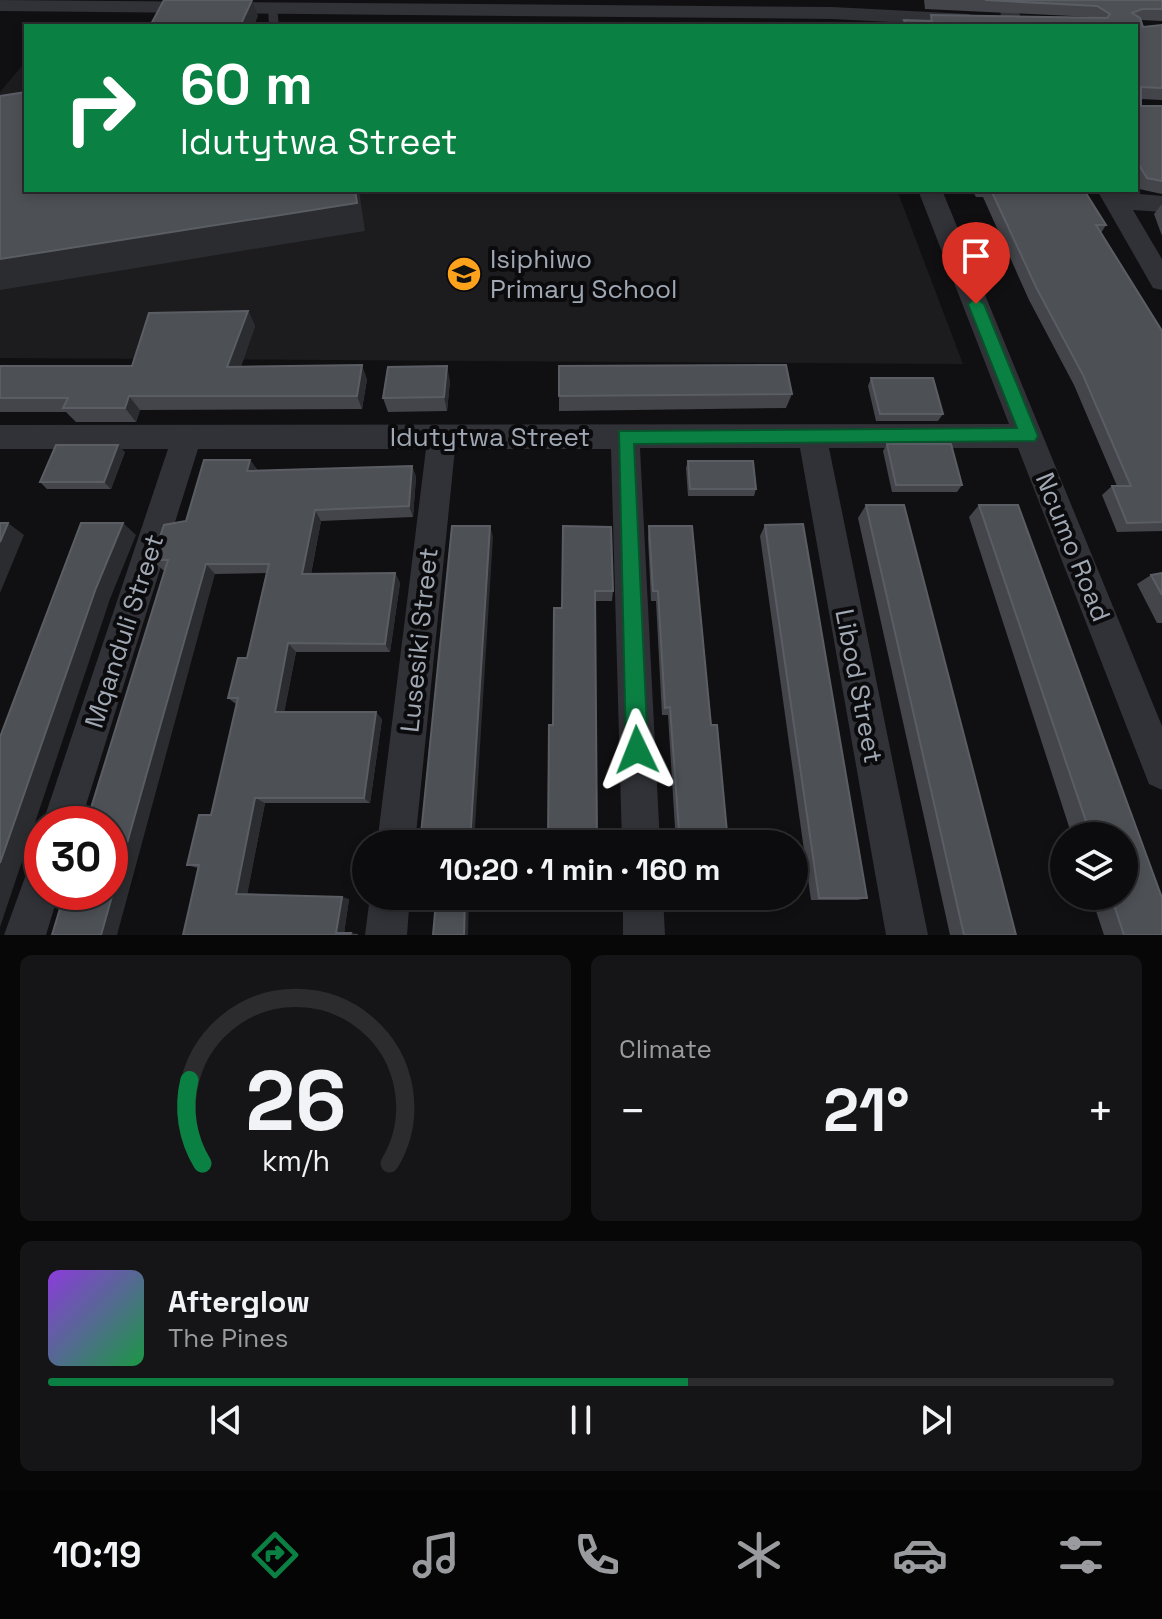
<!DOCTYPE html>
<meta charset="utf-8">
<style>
body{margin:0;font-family:"Space Grotesk",sans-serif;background:#151517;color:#f1f3f6;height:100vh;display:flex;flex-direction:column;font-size:30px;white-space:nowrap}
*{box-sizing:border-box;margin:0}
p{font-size:26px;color:#9a9b9e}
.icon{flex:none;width:44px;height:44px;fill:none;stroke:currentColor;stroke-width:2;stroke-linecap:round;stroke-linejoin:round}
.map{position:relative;height:935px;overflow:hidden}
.side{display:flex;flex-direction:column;gap:20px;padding:20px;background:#070708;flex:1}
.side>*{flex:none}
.banner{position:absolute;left:24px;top:24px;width:1114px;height:168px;border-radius:0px;box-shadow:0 4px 12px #0003,0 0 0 2px #2c2c2e;background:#0b8043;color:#fff;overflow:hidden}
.buttons{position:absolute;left:1050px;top:822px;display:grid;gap:16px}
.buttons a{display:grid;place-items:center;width:88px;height:88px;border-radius:50%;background:#0c0c0e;box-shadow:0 4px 12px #0003,0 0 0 2px #2c2c2e;font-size:40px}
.speed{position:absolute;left:24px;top:806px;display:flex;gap:16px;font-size:40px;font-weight:700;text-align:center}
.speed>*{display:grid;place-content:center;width:104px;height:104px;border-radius:50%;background:#0c0c0e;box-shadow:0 4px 12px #0003,0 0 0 2px #2c2c2e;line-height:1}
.speed .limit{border:12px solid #d22;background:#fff;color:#111}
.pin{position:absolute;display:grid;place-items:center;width:68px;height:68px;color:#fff;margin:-82px -34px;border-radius:50% 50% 50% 0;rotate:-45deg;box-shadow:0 0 8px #0007}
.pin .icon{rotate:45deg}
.me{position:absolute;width:88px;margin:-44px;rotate:358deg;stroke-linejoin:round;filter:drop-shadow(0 0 6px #0008)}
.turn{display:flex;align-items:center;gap:28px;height:168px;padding:0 24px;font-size:36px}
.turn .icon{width:104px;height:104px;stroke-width:2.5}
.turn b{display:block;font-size:56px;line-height:68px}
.big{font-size:60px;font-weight:700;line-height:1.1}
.side .card{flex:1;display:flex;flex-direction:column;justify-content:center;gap:12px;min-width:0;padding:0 28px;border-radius:12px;background:#151517}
.side .dial{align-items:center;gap:0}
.dial svg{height:208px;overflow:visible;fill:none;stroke:#2c2c2e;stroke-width:7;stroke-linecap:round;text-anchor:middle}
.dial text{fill:#f1f3f6;stroke:none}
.song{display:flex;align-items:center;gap:24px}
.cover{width:96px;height:96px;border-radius:12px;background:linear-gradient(135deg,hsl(270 70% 55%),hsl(140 70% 35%))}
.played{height:8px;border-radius:4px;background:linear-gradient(90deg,#0b8043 60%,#2c2c2e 60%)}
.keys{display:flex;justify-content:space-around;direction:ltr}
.heat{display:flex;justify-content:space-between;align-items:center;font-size:44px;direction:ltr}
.side .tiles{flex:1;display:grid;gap:20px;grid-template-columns:1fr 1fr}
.card:last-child{grid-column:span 2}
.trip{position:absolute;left:352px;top:830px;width:456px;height:80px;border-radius:40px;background:#0c0c0e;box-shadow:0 4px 12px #0003,0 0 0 2px #2c2c2e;font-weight:700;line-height:80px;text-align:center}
.menu{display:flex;height:128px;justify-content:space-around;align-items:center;background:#050506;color:#9a9b9e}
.menu .icon{width:56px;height:56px}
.menu .current{color:#0b8043}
.menu b{font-size:36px;color:#f1f3f6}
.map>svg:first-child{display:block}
</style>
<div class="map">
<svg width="1162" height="935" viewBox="0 0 1162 935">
<rect width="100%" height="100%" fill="#101012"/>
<path fill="#1c1c1f" d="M58,22L490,26H55Z
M26,61V190H897L963,364L0,358V92Z"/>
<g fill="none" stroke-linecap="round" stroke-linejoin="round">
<path fill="#313237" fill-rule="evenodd" d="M268,6L277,8L279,26H269Z"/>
<path fill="#313237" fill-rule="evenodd" d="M0,0L832,7L969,14L979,20L969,26L832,19L0,11Z
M998,0H1016L1023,26H1003Z
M918,190H942L1162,726V790L1149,784L1018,448H829L928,935H886L800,448H640L660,844H622L611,449H455L415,844H377L426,449H198L80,824L42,825L168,449H0V425L1009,424Z
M1097,190L1162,196V212L1133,210L1162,259V290L1153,288Z
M42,863V892H59L46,935H4L28,869Z
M370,896H410L407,935H365Z
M623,896H663L665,935H623Z"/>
</g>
<path fill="#43454a" d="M924,0H1162V21L1141,20L1143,27L1162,25V100L1141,99V106H1162V194L1139,189L1136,185V26H902L904,20L929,21L931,15L1092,17L925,9Z
M972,190H1084L1106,225L1101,233L1162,331V531L1117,532L1102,495L1112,486H1117L1074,385L1029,300L983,197H976Z
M1162,204V236L1154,214Z
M248,311L255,326L241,366L367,379L362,409L140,410L136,422H76L66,412H0V366H132Z
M559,366L792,394L786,408L559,411Z
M871,378L943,414L938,421H876L868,386Z
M450,381L447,411L388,412L383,398Z
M887,444L962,485L957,492H892L883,451Z
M125,452L111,489H47L40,482Z
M250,460L258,471L412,466L416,477L413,517L321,521L311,574L395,573L400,583L390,652H296L284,712L382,719L370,803H265L247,894L349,899L344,933L358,934V935H183L198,868L187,865L211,815L236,704L228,698L247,658L266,573L215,574L163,570L152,560L186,521Z
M688,461L756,489L754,496H688L686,468Z
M866,505L1016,935H950L858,518Z
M979,505H1018L1162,898V935H1104L1091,896H1124V836H1072L969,517Z
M765,525L867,898L858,900H811L760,536Z
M563,526L613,591L612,601H595L597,844H548V843L553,725L562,608Z
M649,526L711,725L728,843L727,844H676L668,715H662L656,601H651L648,538Z
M1162,573V623H1157L1137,584L1151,575Z
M469,896L435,903H420L415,901Z
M671,896H724V901L719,904L672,903Z
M606,899L605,901L558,902L557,900Z"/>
<path fill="#2a2c2f" d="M252,0L258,16L254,26H240Z
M355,190H359L365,231L0,290V259Z
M248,311L255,326L236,381L227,367Z
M362,365L367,379L362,409L357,396Z
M447,366L450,381L447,411L444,397Z
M129,396L140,410L136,422L125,408Z
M118,445L125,452L111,489L104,482Z
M250,460L258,471H247Z
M412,466L416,477L413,517L409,506Z
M315,510L321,521L309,584L302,574Z
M8,523L24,535L0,593V542Z
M123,523L136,535L110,599L0,927V863L96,588Z
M490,526L493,537L474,844H472L470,842Z
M206,564L215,574L117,935H101Z
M395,573L400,583L390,652L385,644Z
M288,643L296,652L283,719L275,712Z
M376,712L382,719L370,803L364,798Z
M255,798L265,803L247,896L236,894Z
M465,896H469L468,935H464Z
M342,897L349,899L344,934L336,933Z"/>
<path fill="#4d5055" stroke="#5a5e64" stroke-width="2" d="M164,0H252L240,26H150Z
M985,0H1162V9H1142L1132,13L1140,18L1143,27L1162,25V88L1141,87V106H1162V181L1147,178L1136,160V26H907L904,20L932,21L931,15L1107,18L1110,14L1097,6Z
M26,92V190H355L357,203L0,259V96Z
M991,190H1084L1106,225H1096L1162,331V522L1127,523L1112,486H1131L1083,375L1037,289Z
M248,311L227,367L362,365L357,396H129L125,408H63L68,398H0V366H132L149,313Z
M786,365L792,394L559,396V366Z
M447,366L444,397L383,398L388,367Z
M871,378H933L943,414H880Z
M887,444H951L962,485H896Z
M56,445H118L104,482H40Z
M204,460H250L247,471L412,466L409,506L315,510L302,574L395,573L385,644L288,643L275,712H376L364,798H255L236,894L342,897L336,933H351L350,935H183L199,865H187L199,815H211L238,698H228L238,658H247L269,564H206L101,935H52L65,892H110V824H86L168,560H152L164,525L186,521Z
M688,461H753L756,489H690Z
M866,505H904L1016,935H964Z
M979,505H1018L1162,898V935H1124L1111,896H1124V836H1091Z
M0,523H8L0,542Z
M81,523H123L96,588L0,863V737Z
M803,524L867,898H819L765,525Z
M452,526H490L470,842H467V844H420Z
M563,526L611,527L613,591H595L597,844H558V843H548L549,725H553L554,608H562Z
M649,526H692L711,725H717L728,843H719V844H680L670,707L665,708L658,591H653Z
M1162,573V595L1151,575Z
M415,896H465L464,935H433L436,901H415Z
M557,896H606V899L557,900Z
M675,896H724V901H675Z"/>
<path fill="#0b8043" stroke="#07532c" stroke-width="2" d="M976,298L984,304L1038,436L1035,441L634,444L648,750L645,758L637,761L629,758L626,750L619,431L1017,428L968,304Z"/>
<defs>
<g id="school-disc" transform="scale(1.8)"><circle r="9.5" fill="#ffa21b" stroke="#0b0b0d"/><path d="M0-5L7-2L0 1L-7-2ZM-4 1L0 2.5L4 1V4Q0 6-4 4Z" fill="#111"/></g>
</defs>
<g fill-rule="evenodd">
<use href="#school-disc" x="464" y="274"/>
</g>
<g text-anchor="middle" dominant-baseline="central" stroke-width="8" stroke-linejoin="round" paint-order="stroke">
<g font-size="26" fill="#a0a8b4" stroke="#0b0b0d" text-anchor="start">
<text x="490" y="259">Isiphiwo<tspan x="490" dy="30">Primary School</tspan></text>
</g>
<g font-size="26" fill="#a0a8b4" stroke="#0b0b0d">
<text x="490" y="437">Idutytwa Street</text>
<text transform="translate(1073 547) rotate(68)">Ncumo Road</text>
<text transform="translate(124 631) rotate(-72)">Mqanduli Street</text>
<text transform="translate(419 640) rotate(-84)">Lusesiki Street</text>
<text transform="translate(859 686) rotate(79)">Libod Street</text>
</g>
</g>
</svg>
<div class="buttons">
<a><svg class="icon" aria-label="layers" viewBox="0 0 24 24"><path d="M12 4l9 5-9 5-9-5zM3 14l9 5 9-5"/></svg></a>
</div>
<div class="speed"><div class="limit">30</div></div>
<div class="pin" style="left:976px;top:304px;background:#d93025"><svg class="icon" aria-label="arrive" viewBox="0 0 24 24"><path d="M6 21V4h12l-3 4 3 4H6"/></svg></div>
<svg class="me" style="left:637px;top:750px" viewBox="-20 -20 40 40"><path d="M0-17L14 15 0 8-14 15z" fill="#0b8043" stroke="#fff" stroke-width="4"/></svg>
<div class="trip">10:20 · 1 min · 160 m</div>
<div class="banner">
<div class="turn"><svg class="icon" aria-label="right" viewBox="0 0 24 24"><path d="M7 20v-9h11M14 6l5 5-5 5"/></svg><div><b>60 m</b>Idutytwa Street</div></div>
</div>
</div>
<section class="side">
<div class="tiles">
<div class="card dial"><svg viewBox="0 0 100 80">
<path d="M14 69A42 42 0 1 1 86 69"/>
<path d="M14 69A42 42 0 0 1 9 37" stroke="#0b8043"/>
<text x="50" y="56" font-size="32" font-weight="700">26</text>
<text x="50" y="72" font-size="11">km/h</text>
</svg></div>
<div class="card"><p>Climate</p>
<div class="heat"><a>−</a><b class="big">21°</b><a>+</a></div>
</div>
<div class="card">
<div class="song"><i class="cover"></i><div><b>Afterglow</b><p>The Pines</p></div></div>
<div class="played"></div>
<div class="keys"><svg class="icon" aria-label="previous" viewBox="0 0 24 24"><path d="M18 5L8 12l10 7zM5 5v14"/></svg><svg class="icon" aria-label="pause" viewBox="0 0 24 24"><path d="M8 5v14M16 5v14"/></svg><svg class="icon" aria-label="next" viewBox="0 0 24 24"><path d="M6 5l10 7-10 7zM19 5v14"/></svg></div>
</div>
</div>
</section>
<nav class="menu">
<b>10:19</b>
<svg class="icon current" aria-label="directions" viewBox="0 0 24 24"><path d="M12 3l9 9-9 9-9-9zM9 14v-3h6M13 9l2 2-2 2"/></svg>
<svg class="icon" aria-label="music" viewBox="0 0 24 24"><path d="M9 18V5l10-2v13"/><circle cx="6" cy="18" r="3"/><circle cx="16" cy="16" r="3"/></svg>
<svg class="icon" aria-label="phone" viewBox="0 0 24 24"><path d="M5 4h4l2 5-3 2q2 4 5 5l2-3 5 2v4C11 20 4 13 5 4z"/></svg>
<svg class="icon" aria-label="climate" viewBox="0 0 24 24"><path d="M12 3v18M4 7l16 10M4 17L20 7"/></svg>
<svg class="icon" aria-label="car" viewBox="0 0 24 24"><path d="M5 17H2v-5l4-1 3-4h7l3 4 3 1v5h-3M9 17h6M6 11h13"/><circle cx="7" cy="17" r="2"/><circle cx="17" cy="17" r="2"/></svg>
<svg class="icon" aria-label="filters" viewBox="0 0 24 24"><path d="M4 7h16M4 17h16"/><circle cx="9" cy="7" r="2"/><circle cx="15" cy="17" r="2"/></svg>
</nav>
